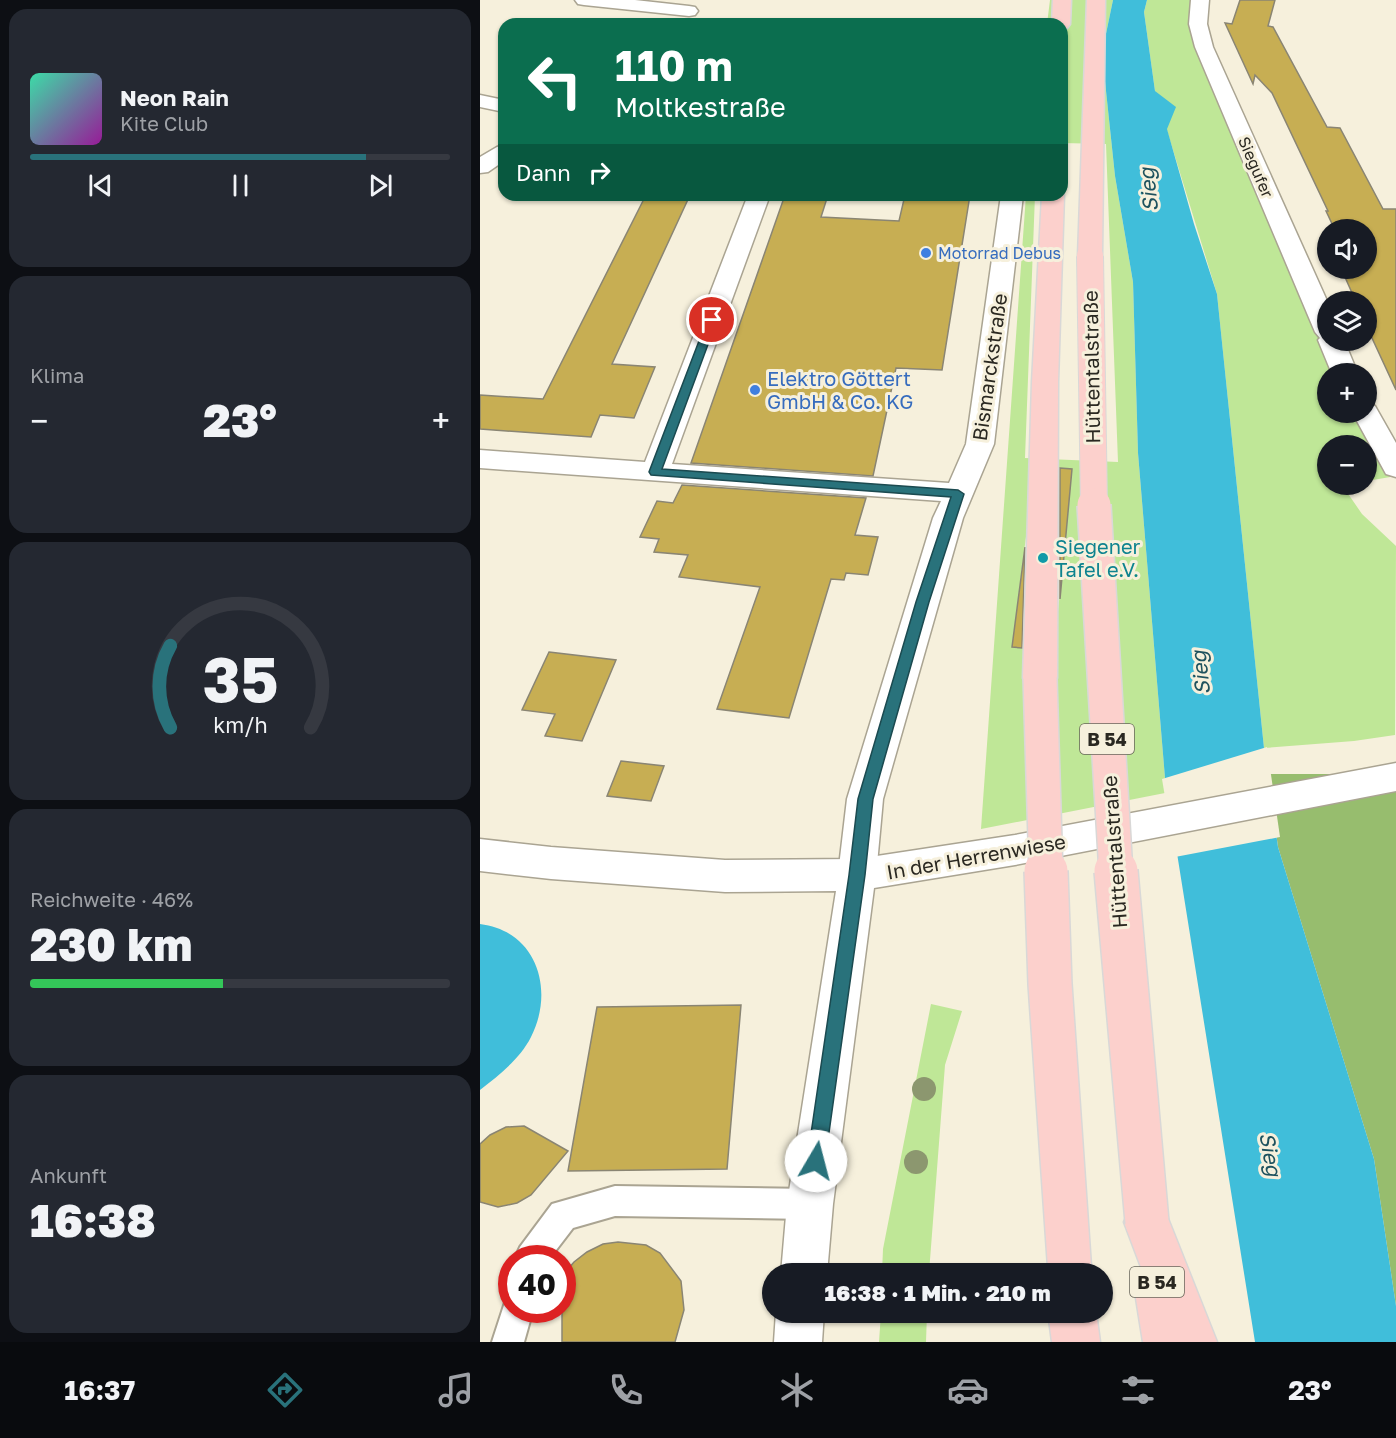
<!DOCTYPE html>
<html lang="de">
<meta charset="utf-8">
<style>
body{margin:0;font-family:"Golos Text",sans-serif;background:#242831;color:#f1f3f6;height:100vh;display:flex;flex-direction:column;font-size:22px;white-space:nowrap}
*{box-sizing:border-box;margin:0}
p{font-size:20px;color:#9ea1a6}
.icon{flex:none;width:33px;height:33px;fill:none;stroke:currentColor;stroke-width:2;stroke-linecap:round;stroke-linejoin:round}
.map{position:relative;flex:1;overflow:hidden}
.side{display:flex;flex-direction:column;gap:9px;padding:9px;background:#0d0f14;width:480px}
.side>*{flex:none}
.hud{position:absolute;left:18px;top:18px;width:570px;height:183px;border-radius:18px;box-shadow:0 2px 4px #0004;background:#0b6e4f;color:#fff;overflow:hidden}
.buttons{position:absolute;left:837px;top:219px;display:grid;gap:12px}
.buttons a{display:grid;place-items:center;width:60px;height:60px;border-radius:50%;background:#171b24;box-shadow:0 2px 4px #0004;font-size:30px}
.speed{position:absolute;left:18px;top:1245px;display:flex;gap:12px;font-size:30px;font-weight:700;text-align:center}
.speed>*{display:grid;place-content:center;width:78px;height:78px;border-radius:50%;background:#171b24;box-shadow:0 2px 4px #0004;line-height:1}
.speed .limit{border:9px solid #d22;background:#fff;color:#111}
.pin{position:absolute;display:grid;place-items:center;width:51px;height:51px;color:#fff;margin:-26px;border:3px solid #fff;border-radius:50%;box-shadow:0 2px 6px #0007}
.me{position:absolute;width:66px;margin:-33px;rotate:8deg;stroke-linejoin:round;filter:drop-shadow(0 0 4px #0008)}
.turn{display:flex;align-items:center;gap:21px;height:126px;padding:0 18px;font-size:27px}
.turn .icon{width:78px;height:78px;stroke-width:2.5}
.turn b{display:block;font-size:42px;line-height:51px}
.then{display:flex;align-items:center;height:57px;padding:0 18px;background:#0003;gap:12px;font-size:22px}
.big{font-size:45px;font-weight:800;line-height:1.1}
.side .tile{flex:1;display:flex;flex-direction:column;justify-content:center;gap:9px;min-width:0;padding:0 21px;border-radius:18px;background:#242831}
.side .dial{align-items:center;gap:0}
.dial svg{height:156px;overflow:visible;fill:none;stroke:#363941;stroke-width:7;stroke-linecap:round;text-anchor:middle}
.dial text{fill:#f1f3f6;stroke:none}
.song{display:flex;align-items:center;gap:18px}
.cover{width:72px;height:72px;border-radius:9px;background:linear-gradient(135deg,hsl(160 70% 55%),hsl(300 70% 35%))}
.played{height:6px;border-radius:3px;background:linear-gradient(90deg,#29727b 80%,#363941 80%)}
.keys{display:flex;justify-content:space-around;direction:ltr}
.heat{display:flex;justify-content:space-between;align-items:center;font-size:33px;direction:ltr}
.charge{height:9px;border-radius:4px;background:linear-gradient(90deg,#34c759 46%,#363941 0)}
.trip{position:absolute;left:282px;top:1263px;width:351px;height:60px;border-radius:30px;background:#171b24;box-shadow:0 2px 4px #0004;font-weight:800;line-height:60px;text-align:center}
.menu{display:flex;height:96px;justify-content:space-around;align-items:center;background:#090b0e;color:#9ea1a6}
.menu .icon{width:42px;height:42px}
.menu .current{color:#29727b}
.menu b{font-size:27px;color:#f1f3f6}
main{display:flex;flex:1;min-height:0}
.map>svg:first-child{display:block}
</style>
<main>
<section class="side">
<div class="tile">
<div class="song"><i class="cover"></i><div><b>Neon Rain</b><p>Kite Club</p></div></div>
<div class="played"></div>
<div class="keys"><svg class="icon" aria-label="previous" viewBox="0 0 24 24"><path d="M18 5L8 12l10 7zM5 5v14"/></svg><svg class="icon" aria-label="pause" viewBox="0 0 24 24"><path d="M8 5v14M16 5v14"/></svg><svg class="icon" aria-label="next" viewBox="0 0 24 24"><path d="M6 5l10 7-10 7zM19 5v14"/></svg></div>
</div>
<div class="tile"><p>Klima</p>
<div class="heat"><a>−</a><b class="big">23°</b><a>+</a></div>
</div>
<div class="tile dial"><svg viewBox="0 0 100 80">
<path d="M14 69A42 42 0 1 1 86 69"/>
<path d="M14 69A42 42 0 0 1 14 27" stroke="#29727b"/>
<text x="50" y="56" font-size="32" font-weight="700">35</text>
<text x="50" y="72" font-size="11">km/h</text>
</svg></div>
<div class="tile"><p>Reichweite · 46%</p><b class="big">230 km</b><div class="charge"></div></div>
<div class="tile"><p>Ankunft</p><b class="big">16:38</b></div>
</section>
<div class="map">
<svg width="916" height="1342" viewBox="0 0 916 1342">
<rect width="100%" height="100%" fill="#f6f0dc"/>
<path fill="#bfe797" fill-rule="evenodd" d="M570,0H633L622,53L635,176L653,282L658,453L685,778V793L501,829L546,195H555L545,458L638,462L626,144L582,143V24H567ZM555,466L592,469L574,652L532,647Z
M667,0H720L717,15L848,340L865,373L848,374V412L885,413L916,476L887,481L886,446H848V484L862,485L882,514L916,546L915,735L874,741L784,748L737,294L675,91L664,12Z
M451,1004L482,1011L465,1065L449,1273H402L403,1249Z
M401,1313H447L446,1342H399Z"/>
<path fill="#97bd6e" d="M788,774H916V1306L894,1159L798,847Z"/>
<path fill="#40beda" d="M633,0H667L664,12L675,91L696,107L687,129L714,224L737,294L784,748L798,847L894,1159L916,1306V1342H775L685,778L658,453L653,282L635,176L622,53Z
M0,924C57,931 75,990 51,1037C40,1059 19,1075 0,1090Z"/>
<path fill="#f6f0dc" d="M787,747L800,837L695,857L682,779Z"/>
<path fill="#c7ae53" stroke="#8a8573" stroke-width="1.5" d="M760,0H795L788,26L793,27L847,127L860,128L903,209H916V390L886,325V302H876L861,268H886V230H855L846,211H848L792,93L775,75L773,84L745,23L752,24Z
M166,195H210L132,364L175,367L154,418L120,415L111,437L0,429V395L63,399Z
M305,195H348L341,217L419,221L425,195H490L462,370L416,368L393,476L211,463Z
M580,468L592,469L580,599Z
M202,485L386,498L375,535L398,537L388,575L366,573L364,580L351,579L309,718L237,709L280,587L199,577L208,555L174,552L179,539L160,537L177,501L193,503Z
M545,547L542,648L532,647Z
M69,652L136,660L102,741L65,736L75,714L42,710Z
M141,761L184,766L171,801L127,796Z
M261,1005L247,1169L88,1171L117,1007Z
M44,1126L88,1151L51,1195L37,1203L18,1207L0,1202V1144L10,1135L26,1127Z
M138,1242L166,1245L180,1253L201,1281L204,1310L195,1342H82V1276L94,1262L107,1252L123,1244Z"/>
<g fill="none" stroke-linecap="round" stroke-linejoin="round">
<g stroke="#aaa492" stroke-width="4">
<path id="service" d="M135,1186L330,1189L341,1193L345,1204L341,1215L330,1219L135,1216L93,1228L70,1258H35L40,1247L72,1204Z
M32,1296V1310H53L44,1342H12L26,1299Z"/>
</g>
<g stroke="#aaa492" stroke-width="3">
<path id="minor" d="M95,0H155L209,6L215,7L218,11L215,15L209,16L104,5L98,4Z
M711,0H729L727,24L733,47L848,303V340H864L878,374H852L838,340L840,338L835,332L715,47L709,24Z
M0,95L24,100V112L0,107Z
M24,145V161L8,172L0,173V157L17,147Z
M268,195H290L192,464L469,483L486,444L521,195H543L514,444L483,518L403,799L396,875L390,886L377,891L364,886L358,875L367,799L453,518L461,501L0,468V450L165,462Z
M886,404L895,406L916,443V477L906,474L872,412H886Z"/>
</g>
<g stroke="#aaa492" stroke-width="3">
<path id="tertiary" d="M916,763V791L535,865L394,888L353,1204L347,1274H301L307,1204L356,891L245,892L71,879L0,871V839L71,847L245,860L377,859L535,835Z
M296,1312H344L342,1342H294Z"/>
</g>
<g stroke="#d9d8d7" stroke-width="3">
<path id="trunk" d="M573,0H591L590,24L587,28L582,29V24H572Z
M607,0H625L622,256L618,261L610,263L602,261L598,256Z
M582,192L584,195L578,382L577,678L572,687L560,690L548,687L543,678L552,382L562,195H582Z
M667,1199L683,1206L737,1342H663L655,1292L664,1275L644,1222L651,1206Z
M568,1312H616L620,1342H572Z"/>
</g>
<use href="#service" fill="#fff" fill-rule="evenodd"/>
<use href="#minor" fill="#fff" fill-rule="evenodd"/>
<use href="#tertiary" fill="#fff" fill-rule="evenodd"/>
<use href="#trunk" fill="#fcd0cc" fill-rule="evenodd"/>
<g stroke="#d9d8d7" stroke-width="28" stroke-linecap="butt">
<path id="trunk-bridge-far2" d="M610,256L614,507"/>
</g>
<g stroke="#d9d8d7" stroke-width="36" stroke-linecap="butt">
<path id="trunk-bridge-far1" d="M614,505L636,873
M560,678L566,873"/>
</g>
<g stroke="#d9d8d7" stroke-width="46" stroke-linecap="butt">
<path id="trunk-bridge" d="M566,871L570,984L590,1274
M636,871L667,1222"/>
</g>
<use href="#trunk-bridge-far2" stroke="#fcd0cc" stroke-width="26"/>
<use href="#trunk-bridge-far1" stroke="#fcd0cc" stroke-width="33"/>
<use href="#trunk-bridge" stroke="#fcd0cc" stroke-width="43"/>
</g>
<g fill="#8c976f">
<circle cx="444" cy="1089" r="12"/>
<circle cx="436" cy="1162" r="12"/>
</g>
<path fill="#29727b" stroke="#1b4a50" stroke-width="1.5" d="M232,317L237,320L182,469L478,490L484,494L449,602L393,799L385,875L345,1161L342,1168L336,1171L330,1168L327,1161L369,875L378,799L436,602L471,497L171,475L169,472L227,320Z"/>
<g fill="#3f7fe0" stroke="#f6f0dc" stroke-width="2">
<circle cx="446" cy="253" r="6"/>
<circle cx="275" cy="390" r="6"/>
</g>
<circle fill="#0f9aa8" stroke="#f6f0dc" stroke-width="2" cx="563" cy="558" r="6"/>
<g text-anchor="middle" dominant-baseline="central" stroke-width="6" stroke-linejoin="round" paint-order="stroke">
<g font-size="16" fill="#2a2821" stroke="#f6f0dc">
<text transform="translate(776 167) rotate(67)">Siegufer</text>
</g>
<g font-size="16" fill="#366cbe" stroke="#f6f0dc" text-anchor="start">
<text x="458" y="253">Motorrad Debus</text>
</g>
<g fill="#f6f0dc" stroke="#676459" stroke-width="1.5">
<rect x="600" y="724" width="54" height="30" rx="4.5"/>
<rect x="650" y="1267" width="54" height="30" rx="4.5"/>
</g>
<g font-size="18" font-weight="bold" fill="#2a2821">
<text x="627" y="739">B 54</text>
<text x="677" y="1282">B 54</text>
</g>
<g font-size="20" fill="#2a2821" stroke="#f6f0dc">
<text transform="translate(509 367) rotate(-82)">Bismarckstraße</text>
<text transform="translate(611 367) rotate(-91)">Hüttentalstraße</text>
<text transform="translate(634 852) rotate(-94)">Hüttentalstraße</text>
<text transform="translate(496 856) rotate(-10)">In der Herrenwiese</text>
</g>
<g font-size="20" fill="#366cbe" stroke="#f6f0dc" text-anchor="start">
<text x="287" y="378">Elektro Göttert<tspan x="287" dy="23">GmbH &amp; Co. KG</tspan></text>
</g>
<g font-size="20" fill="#0d838f" stroke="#f6f0dc" text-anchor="start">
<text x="575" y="546">Siegener<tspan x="575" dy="23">Tafel e.V.</tspan></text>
</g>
<g font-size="21" font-style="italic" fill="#1e525e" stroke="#f6f0dc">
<text transform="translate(668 190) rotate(-96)">Sieg</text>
<text transform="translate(720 673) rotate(-96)">Sieg</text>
<text transform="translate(791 1154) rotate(80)">Sieg</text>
</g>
</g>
</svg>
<div class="buttons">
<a><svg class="icon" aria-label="sound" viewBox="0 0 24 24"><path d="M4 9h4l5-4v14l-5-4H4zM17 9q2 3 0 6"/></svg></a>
<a><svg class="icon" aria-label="layers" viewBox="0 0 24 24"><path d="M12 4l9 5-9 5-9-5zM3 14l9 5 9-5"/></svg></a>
<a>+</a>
<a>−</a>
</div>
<div class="speed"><div class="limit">40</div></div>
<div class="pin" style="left:232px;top:320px;background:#d93025"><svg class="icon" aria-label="arrive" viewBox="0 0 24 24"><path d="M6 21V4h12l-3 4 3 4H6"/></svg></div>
<svg class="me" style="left:336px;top:1161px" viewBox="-20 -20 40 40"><circle r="19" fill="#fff"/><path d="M0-13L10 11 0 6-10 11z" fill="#29727b"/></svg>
<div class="trip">16:38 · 1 Min. · 210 m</div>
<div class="hud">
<div class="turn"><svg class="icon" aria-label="left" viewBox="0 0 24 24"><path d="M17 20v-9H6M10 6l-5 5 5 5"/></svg><div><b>110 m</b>Moltkestraße</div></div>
<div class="then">Dann<svg class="icon" aria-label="right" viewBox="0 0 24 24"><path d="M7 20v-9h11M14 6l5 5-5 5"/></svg></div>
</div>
</div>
</main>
<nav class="menu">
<b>16:37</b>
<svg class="icon current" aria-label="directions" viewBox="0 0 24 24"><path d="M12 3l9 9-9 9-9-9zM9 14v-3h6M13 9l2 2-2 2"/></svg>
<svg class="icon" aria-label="music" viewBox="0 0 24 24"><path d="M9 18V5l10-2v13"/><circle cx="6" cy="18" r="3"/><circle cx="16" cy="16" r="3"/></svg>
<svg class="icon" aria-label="phone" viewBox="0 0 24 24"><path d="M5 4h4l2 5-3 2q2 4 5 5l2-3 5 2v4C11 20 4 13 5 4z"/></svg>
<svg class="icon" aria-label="climate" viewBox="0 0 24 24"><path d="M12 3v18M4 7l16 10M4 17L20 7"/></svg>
<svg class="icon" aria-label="car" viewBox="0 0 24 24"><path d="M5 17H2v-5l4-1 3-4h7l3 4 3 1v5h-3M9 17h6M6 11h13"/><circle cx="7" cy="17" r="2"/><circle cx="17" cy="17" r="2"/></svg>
<svg class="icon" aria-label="filters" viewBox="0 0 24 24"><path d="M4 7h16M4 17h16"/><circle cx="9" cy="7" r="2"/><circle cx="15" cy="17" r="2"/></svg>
<b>23°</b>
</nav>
